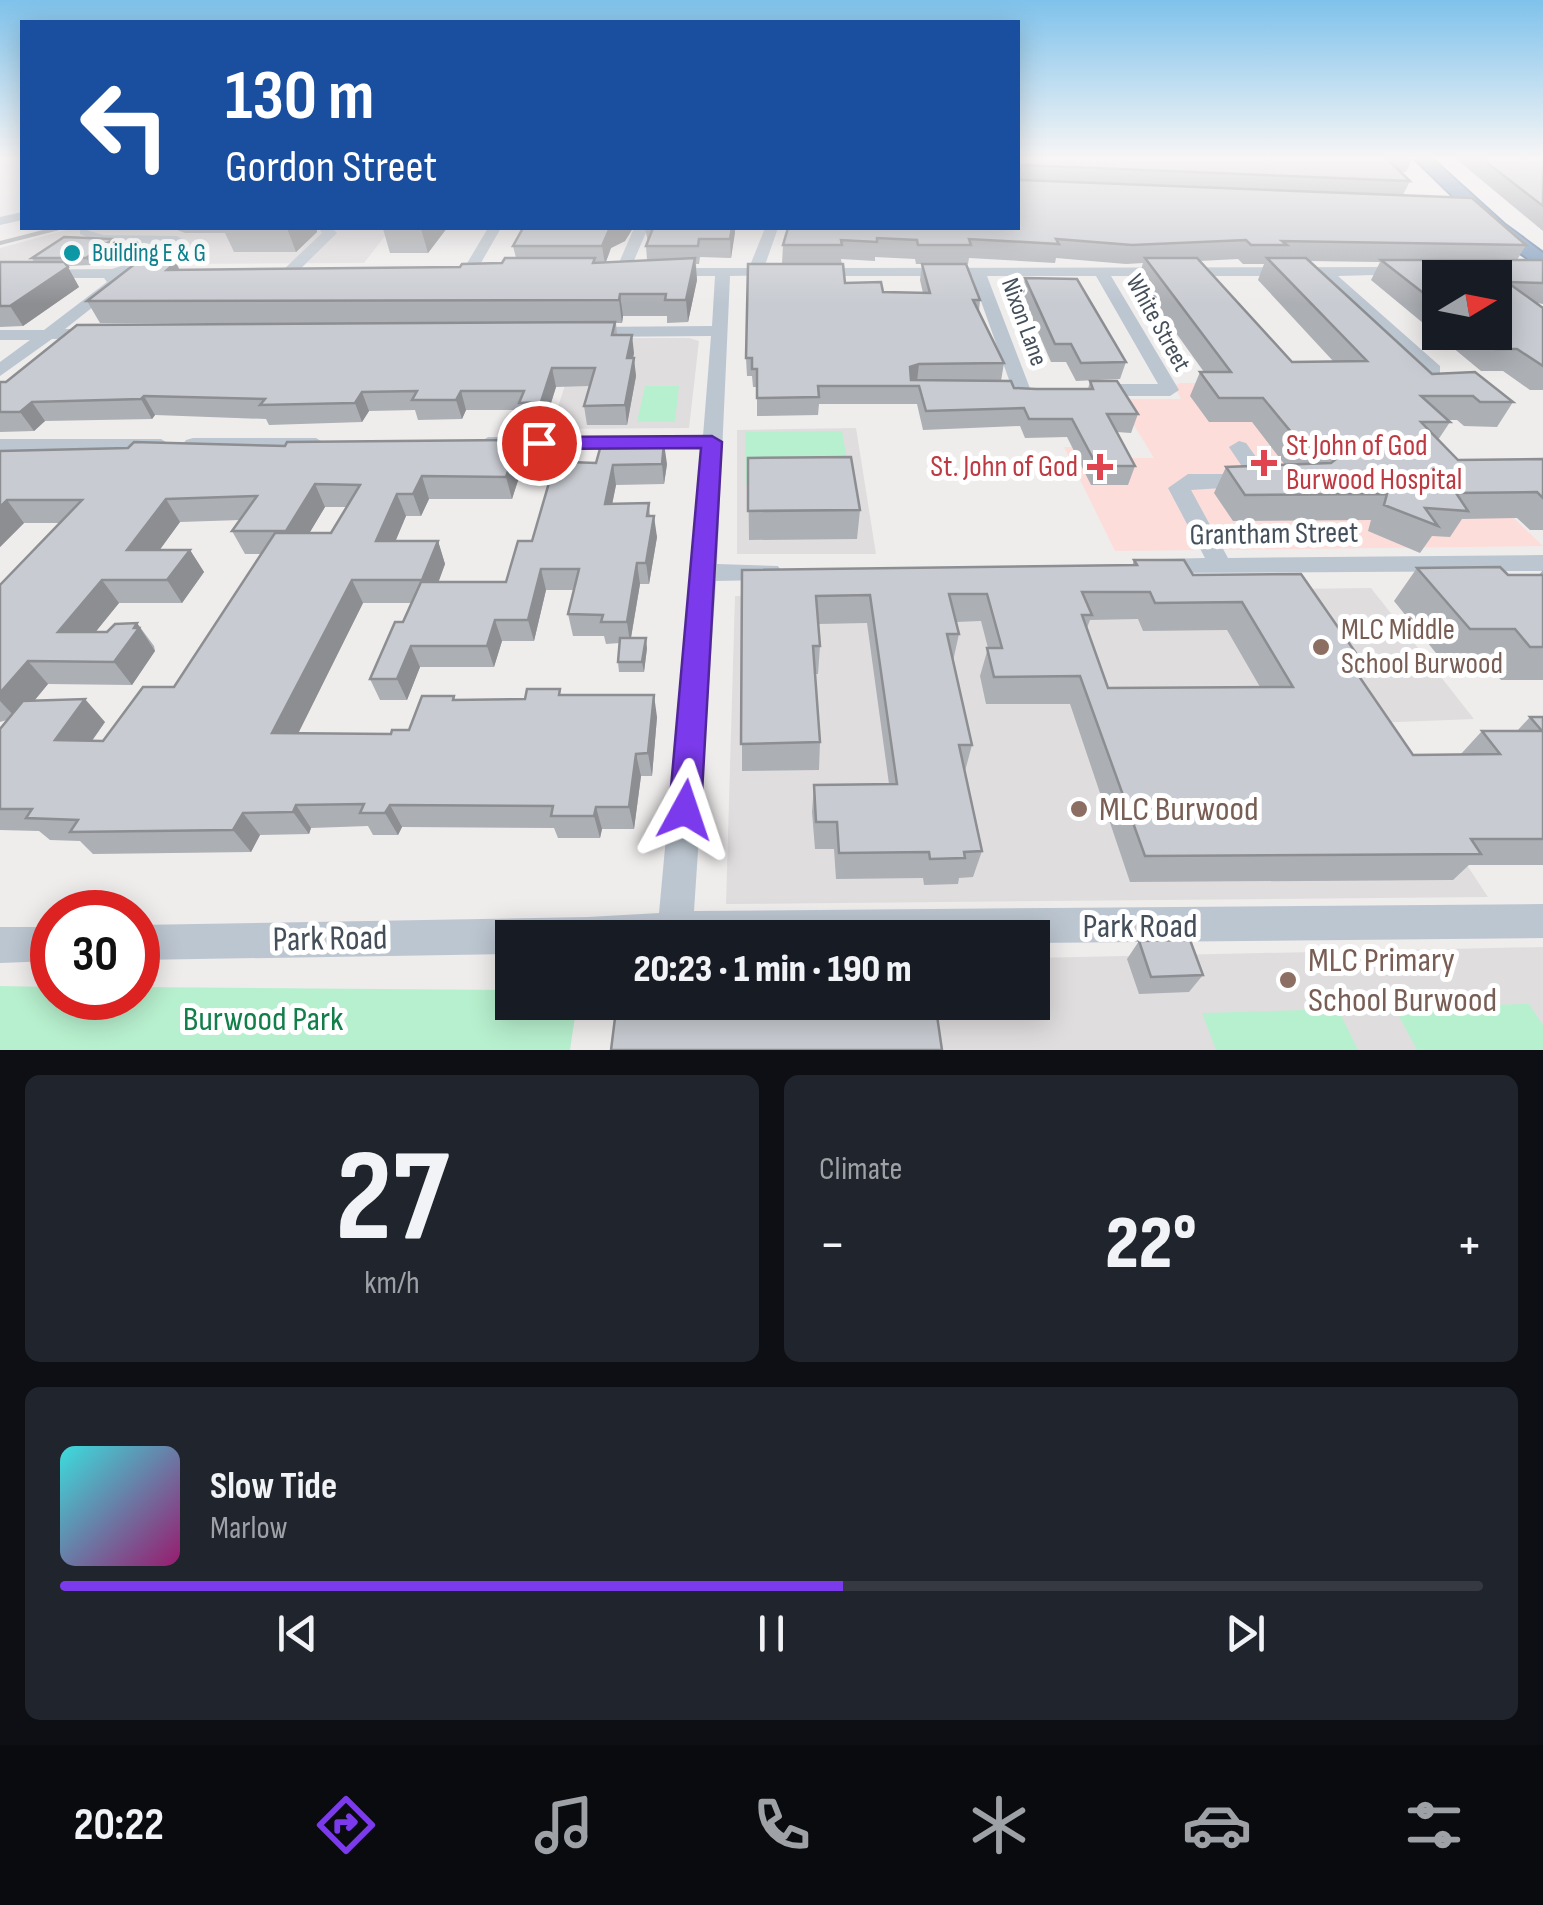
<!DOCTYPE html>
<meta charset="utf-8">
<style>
body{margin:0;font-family:"Sofia Sans Condensed",sans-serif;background:#20242c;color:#f1f3f6;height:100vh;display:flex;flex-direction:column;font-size:38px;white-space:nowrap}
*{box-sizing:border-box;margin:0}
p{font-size:32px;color:#9ea1a6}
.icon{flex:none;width:55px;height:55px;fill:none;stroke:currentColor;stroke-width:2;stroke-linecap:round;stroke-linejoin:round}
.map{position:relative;height:1050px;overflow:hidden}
.drawer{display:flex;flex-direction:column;gap:25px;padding:25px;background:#0d0f14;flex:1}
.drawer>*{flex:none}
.banner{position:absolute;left:20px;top:20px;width:1000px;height:210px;border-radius:0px;box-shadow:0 5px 25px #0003;background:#1a4fa0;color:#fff;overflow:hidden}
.needle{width:65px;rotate:80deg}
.tools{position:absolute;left:1422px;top:260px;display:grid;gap:20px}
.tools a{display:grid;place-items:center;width:90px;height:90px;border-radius:0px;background:#171b24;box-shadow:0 5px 25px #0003;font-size:50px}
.speed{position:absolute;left:30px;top:890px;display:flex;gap:20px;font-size:50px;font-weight:700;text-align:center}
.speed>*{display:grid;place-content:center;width:130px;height:130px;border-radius:50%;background:#171b24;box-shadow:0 5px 25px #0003;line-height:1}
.speed .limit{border:15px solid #d22;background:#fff;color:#111}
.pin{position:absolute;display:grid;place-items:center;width:85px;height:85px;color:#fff;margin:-42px;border:5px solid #fff;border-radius:50%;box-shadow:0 2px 10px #0007}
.me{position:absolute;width:110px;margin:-55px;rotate:5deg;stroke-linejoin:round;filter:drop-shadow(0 0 8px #0008)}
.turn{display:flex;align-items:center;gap:35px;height:210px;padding:0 40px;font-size:45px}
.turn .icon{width:130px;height:130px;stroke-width:2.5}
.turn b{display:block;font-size:70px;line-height:85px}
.big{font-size:75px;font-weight:800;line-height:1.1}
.drawer .widget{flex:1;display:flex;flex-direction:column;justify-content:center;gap:15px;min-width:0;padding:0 35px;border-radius:15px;background:#20242c}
.drawer .dial{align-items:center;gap:0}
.dial b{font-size:130px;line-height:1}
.song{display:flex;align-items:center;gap:30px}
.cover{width:120px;height:120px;border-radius:15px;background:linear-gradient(135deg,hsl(180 70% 55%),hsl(320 70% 35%))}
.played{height:10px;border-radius:5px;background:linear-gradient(90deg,#7c3aed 55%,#363941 55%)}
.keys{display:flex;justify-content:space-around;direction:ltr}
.heat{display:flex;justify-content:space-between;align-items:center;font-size:55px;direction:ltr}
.drawer .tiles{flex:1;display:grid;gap:25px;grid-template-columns:1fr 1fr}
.widget:last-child{grid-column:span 2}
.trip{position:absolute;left:495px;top:920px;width:555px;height:100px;border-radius:0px;background:#171b24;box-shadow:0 5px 25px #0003;font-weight:800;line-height:100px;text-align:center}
.dock{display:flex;height:160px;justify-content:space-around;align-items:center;background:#090b0e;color:#9ea1a6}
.dock .icon{width:70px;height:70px}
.dock .current{color:#7c3aed}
.dock b{font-size:45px;color:#f1f3f6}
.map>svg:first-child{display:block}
</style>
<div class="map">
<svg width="1543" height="1050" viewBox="0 0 1543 1050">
<rect width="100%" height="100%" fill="#efecec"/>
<path fill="#e0ddde" d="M74,228H391L364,263L0,265V248Z
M580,338H689L699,341L689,428L551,429Z
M856,428L876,554H737V430Z
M1371,588L1474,719L1373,723L1488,897L726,904L735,596Z
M1543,947V1050H618L624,1003L1032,1002L1033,958Z"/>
<path fill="#fcddd9" d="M1180,383H1372L1543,546L1115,551L1064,447H1111L1118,458H1154L1118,399H1181L1174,386Z"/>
<path fill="#b7f0ce" d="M645,386H679L675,422H637Z
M842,431L851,484H746L745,432Z
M0,986L52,987V998H138V987L512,990V1002L577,1003L570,1050H0Z
M1529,1004L1543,1025V1050H1417L1394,1007Z
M1338,1009L1358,1050H1216L1202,1013Z"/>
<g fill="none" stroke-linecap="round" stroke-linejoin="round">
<g stroke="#6c88aa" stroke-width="4">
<path id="highway" d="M1414,158H1431L1504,224L1543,253V269L1490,232Z"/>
</g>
<path fill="#bcc6d0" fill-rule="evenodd" d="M22,212V220L0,225V217Z
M80,228L103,235L177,236L184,240L177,244L100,243L80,234Z
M319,228H332L337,233L292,277H282V271L322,233Z
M488,228H501L478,268H468L466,265Z
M634,228H648L629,272L617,275L615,272Z
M765,228H778L764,268L781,269V275L730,276L717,564L778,566L782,572L778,578L770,580L716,581L694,911L1543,904V938L1032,943V938H512V954L138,960V925L588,917L659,913L702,448L488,449L478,443L488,437L703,436L711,336L588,337L580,332L588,327L712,326L715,276H668L661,272L668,268H749Z
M124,265L129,266L130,271L145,270L152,274L117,282V288L65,329H96L104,334L102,338L52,339L0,376V362L30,340H0V330H44L107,282L104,278H0V270L112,269Z
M1406,267L1411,268V274L1338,276L1440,366V374H1428L1320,276H1111L1179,390L1170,396H1096L1087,390L1096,384H1158L1096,276H987L1031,391L1022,397L1013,391L972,276H813L806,272L813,268Z
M193,438H316L326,444L316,450L186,448L183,444L186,440Z
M0,439H161L171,445L161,451H0Z
M1239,441L1246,443L1269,475L1273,480L1269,485L1191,490L1228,558L1543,555V571L1154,573L1150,567L1162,559L1205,558L1168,488L1188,474H1247L1229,447Z
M0,927H52V961L0,963Z"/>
<use href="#highway" fill="#809dbe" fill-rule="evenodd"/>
<path stroke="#aeb1b7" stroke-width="4" d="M0,243L59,228"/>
</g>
<path fill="#acafb4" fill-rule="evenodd" d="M1018,158H1413L1406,172H1401L1410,181L1403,195L1526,245L1517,260H1543V304L1537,303L1543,308V390H1530L1503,371H1481L1371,280L1380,262L1308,261L1432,374L1513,402L1497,427L1464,426L1457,420H1448L1450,422L1438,440L1458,460L1543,459V530H1530L1517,518L1462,519L1450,537L1432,536L1420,553L1368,531L1371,520L1233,521L1214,493L1226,467L1285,465L1252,422H1209L1190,396L1200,372H1204L1138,280L1143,263L1126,264L1056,258L1055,263L969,258L968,264H967L980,300L979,311L1004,363L1001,381L1014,388L1088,389L1090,381L1138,414L1131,433L1117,432L1135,466L1128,485H1091L1067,437L1025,438L1020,426L923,430L917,404H819L818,415L757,416V387H753L752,376H747L746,358L782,264L783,245ZM875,257L915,259L916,264H922L920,280L923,293L883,292L845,283L841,259L875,261ZM1238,259L1243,264H1264L1258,280L1333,361L1292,362L1199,261ZM1440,278L1495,332H1440Z
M1455,158H1543V231Z
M172,228H317V232L296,252H234L225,233H185Z
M447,228L428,253H390L383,229Z
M523,228H633L625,241L611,248L606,262L647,260L646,246L648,242L645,228H735L731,258L700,257L699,264H696L697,280L688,322L667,323V316H623L622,323H616L617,335L634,353L633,358L636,376L627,425H587L584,406L589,386L556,387L545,422H524L521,410H466L462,419L418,420L415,410L369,411L362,422L269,425L266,419L155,415L152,419L45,421L34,431L0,432V382L513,323H100L87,301L180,270L460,267L502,263L516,258L513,246Z
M113,239L117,247L91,265L67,266L79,287L23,326L0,327V262H34L32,258Z
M1025,278L1126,362L1120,379L1076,381L1066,362H1051L1022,295Z
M0,451L524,462L512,499H429L421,516H406L395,541H438L445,564L438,582H506L532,541L561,475L569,462L667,464L664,484L616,485L612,504L649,503L650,516L657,537L649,584H640L631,638L647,648L644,672H619L618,662L620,643L606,644L604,636H573L568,614L574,590H546L534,641H502L494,667H420L407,700H380L370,679L403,622L412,603H363L298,733L391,734L409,730L456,700L525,699L562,695L657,717L652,776H641L634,829H602L600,838H558L554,828L402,827L398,835H373L368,826L311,828L309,834L260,835L251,852L93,854L80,841L50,840L39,831L0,830V729L7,720L0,722V585L60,523H24L0,547ZM325,507H346L331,533H309ZM240,520L232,531L245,554H261L174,687L103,741H92L105,722L35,700L48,684L132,685L155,651L154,646L137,623L107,632H95L119,603H182L204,572L190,550H159L180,522Z
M748,458L860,510L857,539L749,540Z
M1134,560L1193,575L1367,669L1360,679L1413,755H1460L1482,731H1517L1530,717H1543V865H1469L1453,880L1130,882L1070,704H986L980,676L988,648L981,621L956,622L959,634L953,661L972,745L965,771L982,851L973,877L959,878L958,884L924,885L923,878L836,879L834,849H815L812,812L814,785L889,784L867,623L818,624L820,646L818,674H815L820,742L819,770L742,771V570L1132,566ZM1138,619L1143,631L1227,630L1260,687L1108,688L1087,628L1090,620Z
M1417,568L1508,575H1539L1543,570V680H1501L1486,663H1444L1394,601Z
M1139,941L1203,975L1189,992L1139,994L1127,959Z"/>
<path fill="#8c8e92" d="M287,228H317V232L296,252Z
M422,228H447L428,253L421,229Z
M614,228H633L625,241L611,248L605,264L602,246L609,230Z
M732,228H735V233L731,258L730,239Z
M113,239L117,247L91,265L86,258Z
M695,258L697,280L688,322L686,300Z
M176,262L186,284L167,270Z
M68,267L79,287L23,326L10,306Z
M620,294L623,316L622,323L619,300Z
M632,335L634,353L629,376L627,358Z
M634,358L636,376L627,425L625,405Z
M919,364L917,381L908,385L910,367Z
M552,368L556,387L545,422L541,402Z
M461,391L466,410L462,419L456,400Z
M362,392L369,411L362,422L355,403Z
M144,396L155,415L152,419L141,399Z
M32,402L45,421L34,431L20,412Z
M519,440L524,462L512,499L506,477Z
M664,443L667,464L664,484L662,464Z
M613,465L616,485L608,525L605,504Z
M422,476L429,499L421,516L413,494Z
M315,484L325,507L297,554L286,531Z
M397,494L406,516L386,564L376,541Z
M166,499L180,522L143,573L127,550Z
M7,500L24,523L0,547V507Z
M654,516L657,537L649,584L646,563Z
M438,541L445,564L431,603L422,580Z
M190,550L204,572L182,603L167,580Z
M637,563L640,584L630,643L627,622Z
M541,569L546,590L534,641L528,620Z
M102,580L119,603L77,655L58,632Z
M352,580L363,603L287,756L272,733Z
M495,620L502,641L494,667L487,646Z
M137,623L155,651L132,685L114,662Z
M646,638L647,648L644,672L642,662Z
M411,646L420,667L407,700L397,679Z
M28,661L48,684L18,720L0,701V693Z
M654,695L657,717L652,776L648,753Z
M85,699L105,722L76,763L55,740Z
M636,754L641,776L634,829L629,807Z
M296,805L311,828L309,834L293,812Z
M390,805L402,827L398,835L385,813Z
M596,807L602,829L600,838L594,816Z
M243,813L260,835L251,852L233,830Z"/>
<path fill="#c8cbd1" stroke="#8c8e92" stroke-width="2.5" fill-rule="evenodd" d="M1018,158H1386L1410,181L1021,165L1018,177Z
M1481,158H1543V206Z
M1018,177L1021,180L1472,198L1526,245L1282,241L1287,245H1251L1246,240L1132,245L1056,239L1059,244L969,239L971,245H918L917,240L877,238V242L841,240L842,245H783L788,228H1018Z
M523,228H614L609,230L602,246H513Z
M653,228H732L730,239H699L698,246H646Z
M64,237L113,239L86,258H32Z
M505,258H595L593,263L695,258L686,300H665L666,294H620L619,300L87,301L136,263L176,262L167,270L460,267L462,264L502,263Z
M1145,258H1197L1292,362L1367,361L1267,258H1306L1432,374L1475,372L1513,402H1480L1473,396H1421L1450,422H1421L1458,460L1543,459V498L1537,492L1456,493L1468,511L1425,508L1438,526L1384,505L1387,494L1245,495L1226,467L1331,463L1345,452L1330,444H1301L1263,398H1219L1200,372H1231Z
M1381,260H1543V283L1507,282L1543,308V366L1517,349H1495L1474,332H1495V278H1440V306Z
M0,262H64L68,267L10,306H0Z
M748,264H843L845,283L881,282L883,292L930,293L922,264H966L980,300H973L1004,363L919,364L910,367L911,380L1011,381L1014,388L1036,389H1093L1090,381H1117L1138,414H1107L1135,466H1097L1072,419H1029L1024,408L926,411L919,386H818L819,397L757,398V369H752V358H746Z
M1025,278L1077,279L1126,362L1081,363L1071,344H1055Z
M615,322L612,335H632L627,358H634L625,405L584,406L595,368H552L541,402L519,403L524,391H461L456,400H412L417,391L362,392L355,403L260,405L265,399L144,396L141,399L32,402L20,412H0V382H6L77,325Z
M519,440L506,477L422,476L413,494H397L376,541H438L422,580H352L272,733L391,734L392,730H409L422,696H454L453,700L525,699L527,689H560L559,695H654L648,753L636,754L629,807H596L594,816H551L553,806L390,805L385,813H360L364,804L296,805L293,812L243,813L233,830L70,832L78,820L26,818L32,809H0V729L23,701L85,699L55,740L103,741L143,687H174L275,533H331L360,485L315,484L286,531H232L257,496L166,499L127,550H190L167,580H102L58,632H107L115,624L137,623L134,628H139L114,662L28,661L0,693V585L82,500H7L0,507V451L128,448L134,442L285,446L287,442Z
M664,443L662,464L613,465L605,504L649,503L647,516H654L646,563H637L627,622H601L603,615L568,614L579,569H541L528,620H495L487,646H411L397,679H370L395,622H403L421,582H506L518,541H532L551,476L561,475L569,462L596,463L601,445Z
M851,457L860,510L748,511V458Z
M1134,560H1184L1193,575L1301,574L1367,669H1354L1413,755L1500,754L1482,731H1542L1530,717H1543V839H1471L1481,854L1145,856L1080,676L994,677L987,648H1002L987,594H949L959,634H947L972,745H959L982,851L964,852L965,858L930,859L929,852L839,853L837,822H816L814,785L897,784L870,595L816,596L820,646H813L820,742L741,744L742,570L1137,565ZM1082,592H1150L1155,603L1242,602L1293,687L1108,688L1082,615H1092Z
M1500,567L1508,575H1543V647H1530L1515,629H1470L1417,568Z
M620,638H646L642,662H618Z
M1190,940L1203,975L1151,977L1139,941Z
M617,1002H935L942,1050H611Z"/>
<linearGradient id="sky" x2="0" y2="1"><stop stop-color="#7fc2eb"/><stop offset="0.52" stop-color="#f8f6f6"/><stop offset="1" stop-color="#f8f6f6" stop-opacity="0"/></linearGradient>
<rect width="1543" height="304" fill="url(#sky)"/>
<path fill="#7c3aed" stroke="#51269a" stroke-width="2.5" d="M712,436L722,442L701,810L696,820L685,824L674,820L669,810L701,448L539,449L529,443L539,437Z"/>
<circle fill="#0f9aa8" stroke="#fff" stroke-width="4" cx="72" cy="253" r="10"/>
<g fill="#e0444e" stroke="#fff" stroke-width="4">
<path d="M1259 448h10v10h10v10h-10v10h-10v-10h-10v-10h10z"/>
<path d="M1095 452h10v10h10v10h-10v10h-10v-10h-10v-10h10z"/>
</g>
<g fill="#8d6e63" stroke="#fff" stroke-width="4">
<circle cx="1321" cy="647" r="10"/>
<circle cx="1079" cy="809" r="10"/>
<circle cx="1288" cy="980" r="10"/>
</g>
<g text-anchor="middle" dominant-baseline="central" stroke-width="10" stroke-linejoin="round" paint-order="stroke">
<g font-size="25" fill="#0d838f" stroke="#fff" text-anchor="start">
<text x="92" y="253">Building E &amp; G</text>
</g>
<g font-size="25" fill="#444f5a" stroke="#fff">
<text transform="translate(1024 322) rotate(70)">Nixon Lane</text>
<text transform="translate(1158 323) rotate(61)">White Street</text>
</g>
<g font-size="30" fill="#be3a42" stroke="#fff" text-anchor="start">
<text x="1286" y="446">St John of God<tspan x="1286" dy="34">Burwood Hospital</tspan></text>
<text x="1078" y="467" text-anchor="end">St. John of God</text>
</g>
<g font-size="30" fill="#444f5a" stroke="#fff">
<text transform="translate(1274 534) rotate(-1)">Grantham Street</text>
</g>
<g font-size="30" fill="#785e54" stroke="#fff" text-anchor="start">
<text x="1341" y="630">MLC Middle<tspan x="1341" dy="34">School Burwood</tspan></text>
</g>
<g font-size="35" fill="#785e54" stroke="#fff" text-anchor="start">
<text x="1099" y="809">MLC Burwood</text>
<text x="1308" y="960">MLC Primary<tspan x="1308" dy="40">School Burwood</tspan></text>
</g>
<g font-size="35" fill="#444f5a" stroke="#fff">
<text x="1140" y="926">Park Road</text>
<text transform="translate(330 939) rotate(-1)">Park Road</text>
</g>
<g font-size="35" fill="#127e4a" stroke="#fff">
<text x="263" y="1019">Burwood Park</text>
</g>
</g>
</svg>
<div class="tools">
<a><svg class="needle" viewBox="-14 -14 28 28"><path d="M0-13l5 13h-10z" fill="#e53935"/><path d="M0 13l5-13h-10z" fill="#9ea1a6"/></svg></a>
</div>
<div class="speed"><div class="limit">30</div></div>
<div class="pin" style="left:539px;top:443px;background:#d93025"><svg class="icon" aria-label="arrive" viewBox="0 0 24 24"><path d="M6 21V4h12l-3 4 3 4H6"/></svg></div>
<svg class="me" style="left:685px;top:810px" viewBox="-20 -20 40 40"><path d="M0-17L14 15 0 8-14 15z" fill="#7c3aed" stroke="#fff" stroke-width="4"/></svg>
<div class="trip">20:23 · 1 min · 190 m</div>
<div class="banner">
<div class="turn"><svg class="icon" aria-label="left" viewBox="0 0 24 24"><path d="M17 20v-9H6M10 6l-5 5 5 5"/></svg><div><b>130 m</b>Gordon Street</div></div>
</div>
</div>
<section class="drawer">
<div class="tiles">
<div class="widget dial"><b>27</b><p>km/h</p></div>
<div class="widget"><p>Climate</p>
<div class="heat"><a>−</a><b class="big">22°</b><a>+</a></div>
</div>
<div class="widget">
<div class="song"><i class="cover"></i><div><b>Slow Tide</b><p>Marlow</p></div></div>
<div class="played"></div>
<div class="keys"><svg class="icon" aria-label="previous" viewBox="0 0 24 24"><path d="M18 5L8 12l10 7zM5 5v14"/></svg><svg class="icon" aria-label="pause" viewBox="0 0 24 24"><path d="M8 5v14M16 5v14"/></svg><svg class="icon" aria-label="next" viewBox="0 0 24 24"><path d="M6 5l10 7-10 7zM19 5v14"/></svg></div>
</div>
</div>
</section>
<nav class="dock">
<b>20:22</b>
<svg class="icon current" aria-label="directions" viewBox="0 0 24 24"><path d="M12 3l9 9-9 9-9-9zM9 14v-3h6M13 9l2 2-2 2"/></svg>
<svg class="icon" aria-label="music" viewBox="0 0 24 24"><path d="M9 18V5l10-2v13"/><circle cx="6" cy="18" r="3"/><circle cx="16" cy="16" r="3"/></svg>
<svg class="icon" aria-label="phone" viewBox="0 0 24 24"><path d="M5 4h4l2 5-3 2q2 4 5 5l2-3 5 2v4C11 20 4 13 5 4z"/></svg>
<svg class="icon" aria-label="climate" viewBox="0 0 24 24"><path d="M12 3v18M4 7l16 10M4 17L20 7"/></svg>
<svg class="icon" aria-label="car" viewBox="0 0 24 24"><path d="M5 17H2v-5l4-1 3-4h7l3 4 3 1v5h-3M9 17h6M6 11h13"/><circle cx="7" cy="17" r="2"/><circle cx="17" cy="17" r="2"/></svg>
<svg class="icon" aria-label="filters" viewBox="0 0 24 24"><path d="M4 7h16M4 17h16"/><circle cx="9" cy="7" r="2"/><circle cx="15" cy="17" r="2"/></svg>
</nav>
